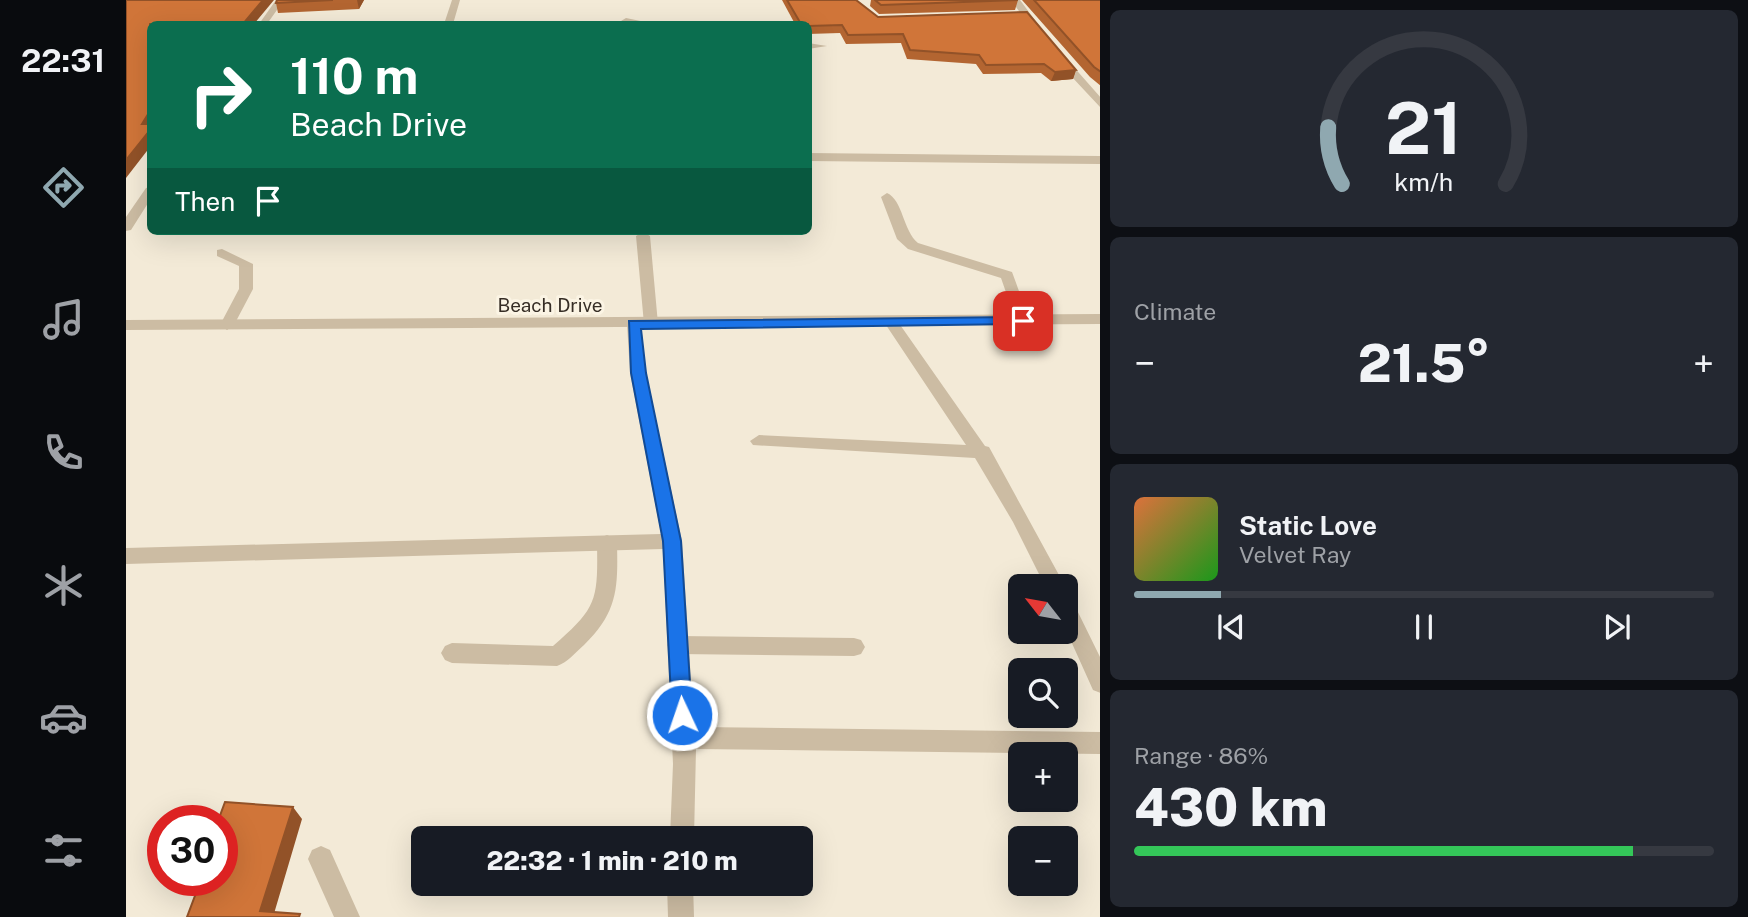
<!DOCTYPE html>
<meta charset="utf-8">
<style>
body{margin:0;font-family:"Public Sans",sans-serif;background:#242831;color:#f1f3f6;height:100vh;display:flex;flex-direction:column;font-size:26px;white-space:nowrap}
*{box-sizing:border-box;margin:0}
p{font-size:23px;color:#9ea1a6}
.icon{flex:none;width:38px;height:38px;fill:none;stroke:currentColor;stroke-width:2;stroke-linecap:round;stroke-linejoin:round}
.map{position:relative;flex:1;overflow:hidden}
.details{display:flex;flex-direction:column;gap:10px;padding:10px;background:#0d0f14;width:648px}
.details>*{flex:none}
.hud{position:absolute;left:21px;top:21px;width:665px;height:214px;border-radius:10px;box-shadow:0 7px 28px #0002;background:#0b6e4f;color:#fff;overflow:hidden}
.needle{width:46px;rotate:301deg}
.tools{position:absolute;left:882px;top:574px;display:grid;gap:14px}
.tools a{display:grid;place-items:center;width:70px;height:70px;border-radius:10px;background:#171b24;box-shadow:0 7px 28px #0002;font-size:35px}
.speed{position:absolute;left:21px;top:805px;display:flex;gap:14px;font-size:35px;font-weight:700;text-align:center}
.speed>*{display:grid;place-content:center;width:91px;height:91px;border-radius:50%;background:#171b24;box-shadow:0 7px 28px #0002;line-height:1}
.speed .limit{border:10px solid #d22;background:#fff;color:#111}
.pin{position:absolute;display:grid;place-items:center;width:60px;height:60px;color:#fff;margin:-30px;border-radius:14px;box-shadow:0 4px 10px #0006}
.me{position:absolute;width:77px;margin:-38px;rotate:357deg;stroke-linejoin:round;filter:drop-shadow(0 0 5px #0008)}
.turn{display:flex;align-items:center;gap:24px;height:147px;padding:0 28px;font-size:32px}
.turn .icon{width:91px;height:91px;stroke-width:2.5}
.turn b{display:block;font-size:49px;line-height:60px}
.then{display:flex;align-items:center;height:66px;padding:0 28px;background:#0003;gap:14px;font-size:26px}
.big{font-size:52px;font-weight:800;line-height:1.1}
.details .tile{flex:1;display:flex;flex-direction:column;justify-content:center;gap:10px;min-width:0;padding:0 24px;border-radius:10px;background:#242831}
.details .dial{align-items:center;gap:0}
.dial svg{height:182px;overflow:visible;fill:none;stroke:#363941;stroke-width:7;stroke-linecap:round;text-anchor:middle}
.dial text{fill:#f1f3f6;stroke:none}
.song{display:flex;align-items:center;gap:21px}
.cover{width:84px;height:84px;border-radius:10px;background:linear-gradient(135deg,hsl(20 70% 55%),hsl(120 70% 35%))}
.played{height:7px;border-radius:4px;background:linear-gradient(90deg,#8fa8b0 15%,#363941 15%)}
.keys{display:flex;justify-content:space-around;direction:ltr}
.heat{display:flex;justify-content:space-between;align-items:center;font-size:38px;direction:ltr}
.charge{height:10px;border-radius:5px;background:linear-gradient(90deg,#34c759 86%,#363941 0)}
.trip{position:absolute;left:285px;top:826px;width:402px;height:70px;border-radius:10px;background:#171b24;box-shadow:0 7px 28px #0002;font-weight:800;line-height:70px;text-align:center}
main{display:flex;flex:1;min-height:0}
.tabs{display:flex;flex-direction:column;width:126px;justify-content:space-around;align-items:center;background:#090b0e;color:#9ea1a6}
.tabs .icon{width:49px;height:49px}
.tabs .on{color:#8fa8b0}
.tabs b{font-size:32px;color:#f1f3f6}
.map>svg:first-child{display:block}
</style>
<main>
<nav class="tabs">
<b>22:31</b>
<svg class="icon on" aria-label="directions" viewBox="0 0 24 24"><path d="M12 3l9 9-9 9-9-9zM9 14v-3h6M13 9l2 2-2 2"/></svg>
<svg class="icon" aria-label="music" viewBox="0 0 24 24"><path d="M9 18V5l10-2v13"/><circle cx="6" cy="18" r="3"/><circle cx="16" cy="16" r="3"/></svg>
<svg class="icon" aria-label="phone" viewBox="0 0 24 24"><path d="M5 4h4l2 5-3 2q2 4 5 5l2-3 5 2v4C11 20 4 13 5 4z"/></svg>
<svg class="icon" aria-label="climate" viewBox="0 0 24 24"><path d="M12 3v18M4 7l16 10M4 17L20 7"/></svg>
<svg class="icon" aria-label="car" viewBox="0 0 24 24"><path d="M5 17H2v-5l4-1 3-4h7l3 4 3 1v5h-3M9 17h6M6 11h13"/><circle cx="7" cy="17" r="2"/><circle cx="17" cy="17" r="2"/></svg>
<svg class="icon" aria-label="filters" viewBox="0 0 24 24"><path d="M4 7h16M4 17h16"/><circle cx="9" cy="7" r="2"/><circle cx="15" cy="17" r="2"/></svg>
</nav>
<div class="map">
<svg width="975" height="917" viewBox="0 0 975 917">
<rect width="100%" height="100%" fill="#f3ead7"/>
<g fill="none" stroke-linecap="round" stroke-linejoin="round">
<path fill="#ccbca3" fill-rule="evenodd" d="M500,18L529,24L497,23L495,21Z
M761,193C777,200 777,231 792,243L886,272L904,321L902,324L897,326L890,321L875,278L782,249L771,239L755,197Z
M517,232L524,236L532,324L525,329L518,324L510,236Z
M96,249L127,264V289L108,325L101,330L94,325L113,289V266L91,256V250Z
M481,535L488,538L491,543C492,588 492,612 458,645C449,653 442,662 431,666L326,663L319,660L315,653L319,646L326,643L427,646C471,608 472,601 471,543L474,538Z
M552,636L728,638L735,640L739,647L735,654L728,656L552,654L545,652L541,645L545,638Z
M195,846L204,850L234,917H208L182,859L186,850Z"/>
<path fill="#ccbca3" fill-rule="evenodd" d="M150,0H158L141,24H133Z
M326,0H334L327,24H318Z
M885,0H894L917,31L915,33H909Z
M682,43L701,46L682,49Z
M930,56H938L975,98V108L930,60Z
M682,153L975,156V164L682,161Z
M24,187V200L5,230L0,231V217L20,188Z
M765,317L770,319L859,446L863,447L939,586H919L887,522L849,458L627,445L624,441L633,435L840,445L758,322Z
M508,319L515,324L520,373L556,541L568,727L975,732V754L570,749L568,838H544L547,764L537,549L0,564V548L535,534L504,373L501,324Z
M940,599L947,602L975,659V693L967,690L940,630Z
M541,884H567L568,917H542Z"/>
<path fill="#ccbca3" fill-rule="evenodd" d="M975,314V324L0,330V320Z"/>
</g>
<path fill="#b36531" d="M151,0H238L233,9L152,13L150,3Z
M656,0H730L752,17L950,70L947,79L925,81L915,73L857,74L850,64L781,59L775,43L720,44L714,33L682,34V24H669Z
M745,0H892L889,10L753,14L744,6Z
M896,0H975V86L964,77Z"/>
<path fill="#925228" d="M137,0H148L128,24H117Z
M231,0H238L233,9Z
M950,70L947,79L925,81L929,72Z
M24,111V147L0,178V160L16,124Z
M167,807L176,819L147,917L134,911Z"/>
<path fill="#d07539" stroke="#925228" stroke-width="2" d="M0,0H137L117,24H24V111L16,124H24V130L0,160Z
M151,0H207L150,3Z
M661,0H730L752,17L901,12L950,70L929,72L918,64L860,65L853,55L784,50L777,34L722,35L716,25L682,26V24H675Z
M749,0H892L755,5Z
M908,0H975V72L968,67Z
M99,802L167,807L134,911L174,914L173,917H61L70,893L65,892L70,880H96V821H92Z"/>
<path fill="#1a73e8" stroke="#114b97" stroke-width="2" d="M897,317L903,321L901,324L515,329L520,373L555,541L566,715L563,721L556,724L549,721L546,715L537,541L505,373L503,321Z"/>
<g text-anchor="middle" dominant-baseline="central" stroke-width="6" stroke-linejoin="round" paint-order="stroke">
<g font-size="19" fill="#362d25" stroke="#fbf4e4">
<text x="424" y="305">Beach Drive</text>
</g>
</g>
</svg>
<div class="tools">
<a><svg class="needle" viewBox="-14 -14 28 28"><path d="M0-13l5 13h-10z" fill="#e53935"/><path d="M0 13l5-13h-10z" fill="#9ea1a6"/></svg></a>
<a><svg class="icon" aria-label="search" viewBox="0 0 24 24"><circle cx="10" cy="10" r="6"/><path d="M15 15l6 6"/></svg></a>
<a>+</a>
<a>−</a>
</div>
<div class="speed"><div class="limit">30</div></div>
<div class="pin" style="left:897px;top:321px;background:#d93025"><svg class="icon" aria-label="arrive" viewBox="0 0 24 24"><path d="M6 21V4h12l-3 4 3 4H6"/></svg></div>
<svg class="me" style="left:556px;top:715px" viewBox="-20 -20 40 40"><circle r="17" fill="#1a73e8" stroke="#fff" stroke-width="3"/><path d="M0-11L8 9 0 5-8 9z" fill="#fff"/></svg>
<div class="trip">22:32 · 1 min · 210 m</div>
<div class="hud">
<div class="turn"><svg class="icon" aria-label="right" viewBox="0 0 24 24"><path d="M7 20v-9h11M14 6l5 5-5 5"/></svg><div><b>110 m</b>Beach Drive</div></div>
<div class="then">Then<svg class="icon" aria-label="arrive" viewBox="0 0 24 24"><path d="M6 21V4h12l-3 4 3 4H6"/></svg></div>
</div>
</div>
<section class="details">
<div class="tile dial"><svg viewBox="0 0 100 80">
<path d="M14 69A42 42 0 1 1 86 69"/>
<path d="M14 69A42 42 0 0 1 8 44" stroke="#8fa8b0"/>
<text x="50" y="56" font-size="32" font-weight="700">21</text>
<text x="50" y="72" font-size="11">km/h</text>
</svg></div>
<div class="tile"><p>Climate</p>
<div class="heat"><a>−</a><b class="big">21.5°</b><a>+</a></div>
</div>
<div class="tile">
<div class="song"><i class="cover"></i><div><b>Static Love</b><p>Velvet Ray</p></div></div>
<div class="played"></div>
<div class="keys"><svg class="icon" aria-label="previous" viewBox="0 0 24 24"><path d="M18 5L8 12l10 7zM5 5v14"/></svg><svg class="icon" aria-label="pause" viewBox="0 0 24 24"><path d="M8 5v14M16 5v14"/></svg><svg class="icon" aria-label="next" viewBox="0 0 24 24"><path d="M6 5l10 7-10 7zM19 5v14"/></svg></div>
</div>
<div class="tile"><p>Range · 86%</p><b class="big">430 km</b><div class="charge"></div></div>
</section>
</main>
